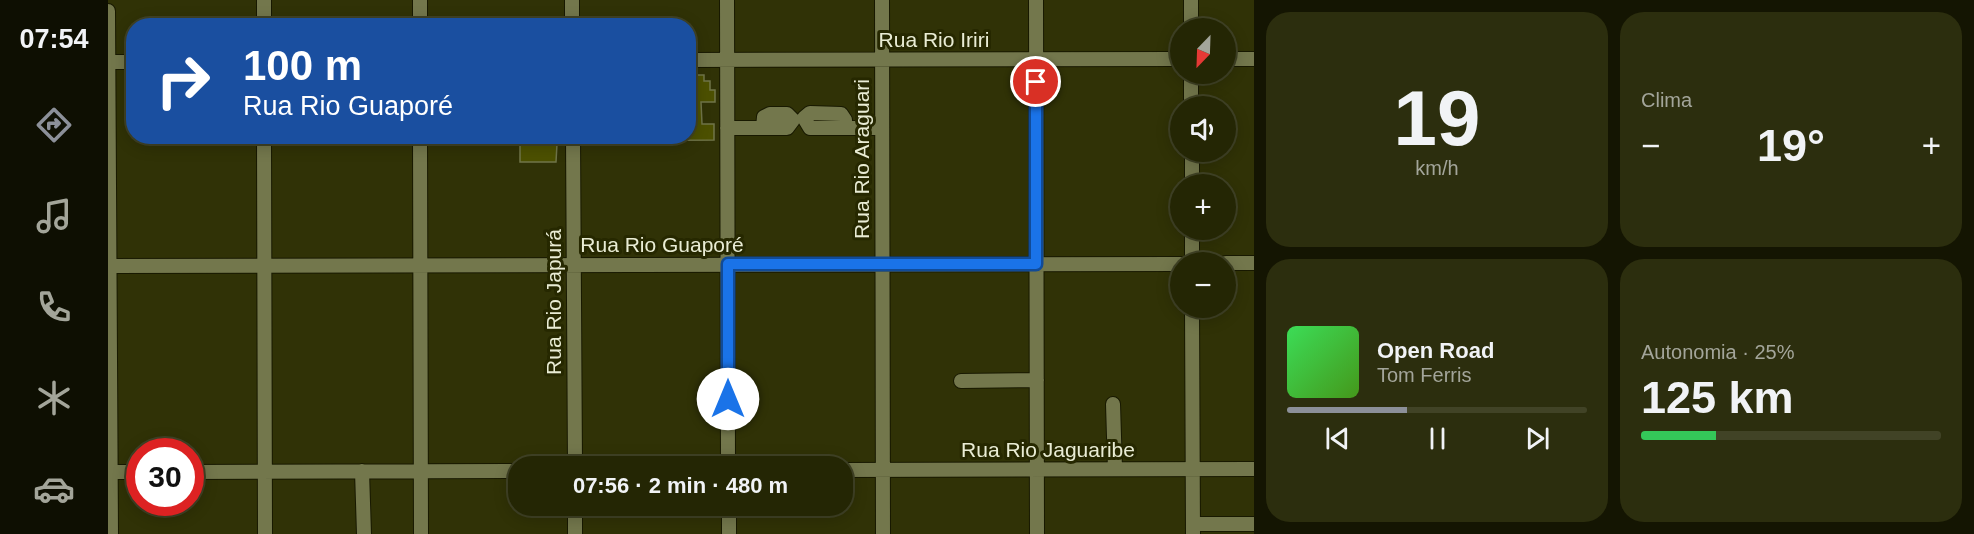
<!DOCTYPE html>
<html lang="pt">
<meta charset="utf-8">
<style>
body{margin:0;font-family:Helvetica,sans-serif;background:#2c2e0e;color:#f1f3f6;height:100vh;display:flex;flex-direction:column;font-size:22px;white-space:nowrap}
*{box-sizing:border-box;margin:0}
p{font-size:20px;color:#a3a59a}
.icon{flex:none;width:33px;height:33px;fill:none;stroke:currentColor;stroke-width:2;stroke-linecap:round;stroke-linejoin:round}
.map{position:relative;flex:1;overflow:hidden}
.drawer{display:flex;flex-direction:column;gap:12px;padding:12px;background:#141502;width:720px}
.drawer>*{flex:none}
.top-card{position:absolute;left:18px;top:18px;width:570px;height:126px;border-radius:24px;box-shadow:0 3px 15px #0003,0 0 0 2px #414326;background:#1a4fa0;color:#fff;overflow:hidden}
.needle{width:39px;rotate:203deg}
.buttons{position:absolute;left:1062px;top:18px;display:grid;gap:12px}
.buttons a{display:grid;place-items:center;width:66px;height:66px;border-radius:50%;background:#242604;box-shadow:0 3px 15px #0003,0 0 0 2px #414326;font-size:30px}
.speed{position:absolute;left:18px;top:438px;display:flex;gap:12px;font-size:30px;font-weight:700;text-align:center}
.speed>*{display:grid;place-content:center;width:78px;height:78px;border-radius:50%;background:#242604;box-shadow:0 3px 15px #0003,0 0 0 2px #414326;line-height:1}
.speed .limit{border:9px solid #d22;background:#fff;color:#111}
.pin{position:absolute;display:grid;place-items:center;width:51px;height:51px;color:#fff;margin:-26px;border:3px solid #fff;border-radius:50%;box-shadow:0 2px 6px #0007}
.me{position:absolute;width:66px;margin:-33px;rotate:0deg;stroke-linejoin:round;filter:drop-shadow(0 0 4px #0008)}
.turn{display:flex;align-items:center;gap:21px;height:126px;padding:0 18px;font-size:27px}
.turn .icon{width:78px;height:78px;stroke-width:2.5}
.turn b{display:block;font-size:42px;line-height:51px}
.big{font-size:45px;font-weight:700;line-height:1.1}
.drawer .card{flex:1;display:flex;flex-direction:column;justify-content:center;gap:9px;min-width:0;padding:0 21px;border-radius:24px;background:#2c2e0e}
.drawer .dial{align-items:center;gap:0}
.dial b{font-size:78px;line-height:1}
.song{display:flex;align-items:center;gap:18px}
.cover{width:72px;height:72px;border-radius:9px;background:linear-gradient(135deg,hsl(130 70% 55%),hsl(100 70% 35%))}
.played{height:6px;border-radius:3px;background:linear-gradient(90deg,#8c9099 40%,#414326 40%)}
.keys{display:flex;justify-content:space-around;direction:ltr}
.heat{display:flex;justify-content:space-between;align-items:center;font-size:33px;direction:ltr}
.charge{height:9px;border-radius:4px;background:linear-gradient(90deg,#34c759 25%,#414326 0)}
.drawer .tiles{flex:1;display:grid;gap:12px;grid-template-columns:repeat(2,1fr)}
.trip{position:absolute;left:400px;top:456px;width:345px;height:60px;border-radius:24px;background:#242604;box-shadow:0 3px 15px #0003,0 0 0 2px #414326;font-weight:700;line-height:60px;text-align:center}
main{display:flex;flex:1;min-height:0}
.dock{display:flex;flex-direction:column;width:108px;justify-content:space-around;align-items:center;background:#0e0f02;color:#a3a59a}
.dock .icon{width:42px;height:42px}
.dock .active{color:#8c9099}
.dock b{font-size:27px;color:#f1f3f6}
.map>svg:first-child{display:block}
</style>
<main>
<nav class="dock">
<b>07:54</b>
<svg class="icon active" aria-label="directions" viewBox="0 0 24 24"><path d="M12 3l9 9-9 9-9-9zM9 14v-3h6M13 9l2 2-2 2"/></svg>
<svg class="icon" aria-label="music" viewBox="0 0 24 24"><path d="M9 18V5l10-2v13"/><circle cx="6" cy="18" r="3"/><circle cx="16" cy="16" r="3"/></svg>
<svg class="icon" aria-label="phone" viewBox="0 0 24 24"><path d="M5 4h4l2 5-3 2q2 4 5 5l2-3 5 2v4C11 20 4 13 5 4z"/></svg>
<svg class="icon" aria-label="climate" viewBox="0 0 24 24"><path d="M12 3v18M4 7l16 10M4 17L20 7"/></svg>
<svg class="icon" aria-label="car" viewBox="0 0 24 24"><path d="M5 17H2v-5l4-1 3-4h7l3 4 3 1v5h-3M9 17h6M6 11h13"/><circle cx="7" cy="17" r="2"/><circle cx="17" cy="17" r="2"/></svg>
</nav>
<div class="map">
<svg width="1146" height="534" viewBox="0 0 1146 534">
<rect width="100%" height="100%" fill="#303206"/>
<path fill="#4c5001" stroke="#707549" stroke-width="1.5" d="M580,73H583V110H580Z
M583,75H596V81H602V90H607V102H593L594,124H606V140L483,141L482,136H580V110H584V95H588V87H584Z
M412,144H449L448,162H412Z"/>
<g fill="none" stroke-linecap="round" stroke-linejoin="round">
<g stroke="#181900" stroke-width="16">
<path id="minor" d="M156,0V26
M312,0V26
M464,0V26
M619,0L620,466
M774,0L775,534
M928,0L929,534
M1083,0V28
M0,11L3,534
M1118,59H1146
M580,60L1072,59
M0,62H26
M1083,74V106
M619,128H679L685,120L679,114H662L656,117L655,128
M736,128L737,120L733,114L702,113L696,118L702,128H774
M156,136L157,534
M312,136L313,534
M465,136L467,466
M1084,152V184
M1084,230V262
M1118,263H1146
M0,266L1072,264
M1084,308L1085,534
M853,381L929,380
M1005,404L1007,469
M735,470L1146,469
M254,471L256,534
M0,472H32
M82,472L411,471
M467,506V534
M621,506V534
M1085,524H1146"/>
</g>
<use href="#minor" stroke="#73774c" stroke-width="14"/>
</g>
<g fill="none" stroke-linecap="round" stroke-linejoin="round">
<g stroke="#114b97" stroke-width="15">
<path id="route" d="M620,399V264H928V82"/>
</g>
<use href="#route" stroke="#1a73e8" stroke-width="10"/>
</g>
<g text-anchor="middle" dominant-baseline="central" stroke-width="6" stroke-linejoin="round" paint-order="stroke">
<g font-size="21" fill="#e9ecd4" stroke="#262800">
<text x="826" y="39">Rua Rio Iriri</text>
<text transform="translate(753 159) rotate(-90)">Rua Rio Araguari</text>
<text x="554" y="244">Rua Rio Guaporé</text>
<text transform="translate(445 302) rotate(-90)">Rua Rio Japurá</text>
<text x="940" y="449">Rua Rio Jaguaribe</text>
</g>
</g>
</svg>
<div class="buttons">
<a><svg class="needle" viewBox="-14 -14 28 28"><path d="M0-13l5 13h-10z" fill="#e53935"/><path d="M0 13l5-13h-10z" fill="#a3a59a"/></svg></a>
<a><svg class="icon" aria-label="sound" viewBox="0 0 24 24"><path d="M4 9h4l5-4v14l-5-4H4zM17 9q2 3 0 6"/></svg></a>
<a>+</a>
<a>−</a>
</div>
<div class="speed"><div class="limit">30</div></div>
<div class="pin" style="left:928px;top:82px;background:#d93025"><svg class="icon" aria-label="arrive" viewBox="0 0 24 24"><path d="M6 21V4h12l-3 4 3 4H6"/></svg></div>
<svg class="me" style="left:620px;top:399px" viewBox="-20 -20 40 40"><circle r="19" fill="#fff"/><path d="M0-13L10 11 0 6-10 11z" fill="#1a73e8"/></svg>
<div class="trip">07:56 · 2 min · 480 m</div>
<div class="top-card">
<div class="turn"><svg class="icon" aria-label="right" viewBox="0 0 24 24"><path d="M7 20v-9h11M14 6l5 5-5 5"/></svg><div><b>100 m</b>Rua Rio Guaporé</div></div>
</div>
</div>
<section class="drawer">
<div class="tiles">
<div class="card dial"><b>19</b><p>km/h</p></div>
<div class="card"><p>Clima</p>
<div class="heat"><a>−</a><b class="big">19°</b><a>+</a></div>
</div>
<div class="card">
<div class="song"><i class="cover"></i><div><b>Open Road</b><p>Tom Ferris</p></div></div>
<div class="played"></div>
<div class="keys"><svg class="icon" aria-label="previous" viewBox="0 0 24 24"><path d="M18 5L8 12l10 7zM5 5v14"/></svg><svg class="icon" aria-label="pause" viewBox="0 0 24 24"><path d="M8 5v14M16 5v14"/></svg><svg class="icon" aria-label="next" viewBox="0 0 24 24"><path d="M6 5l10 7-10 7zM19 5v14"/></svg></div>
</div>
<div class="card"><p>Autonomia · 25%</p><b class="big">125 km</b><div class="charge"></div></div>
</div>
</section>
</main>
